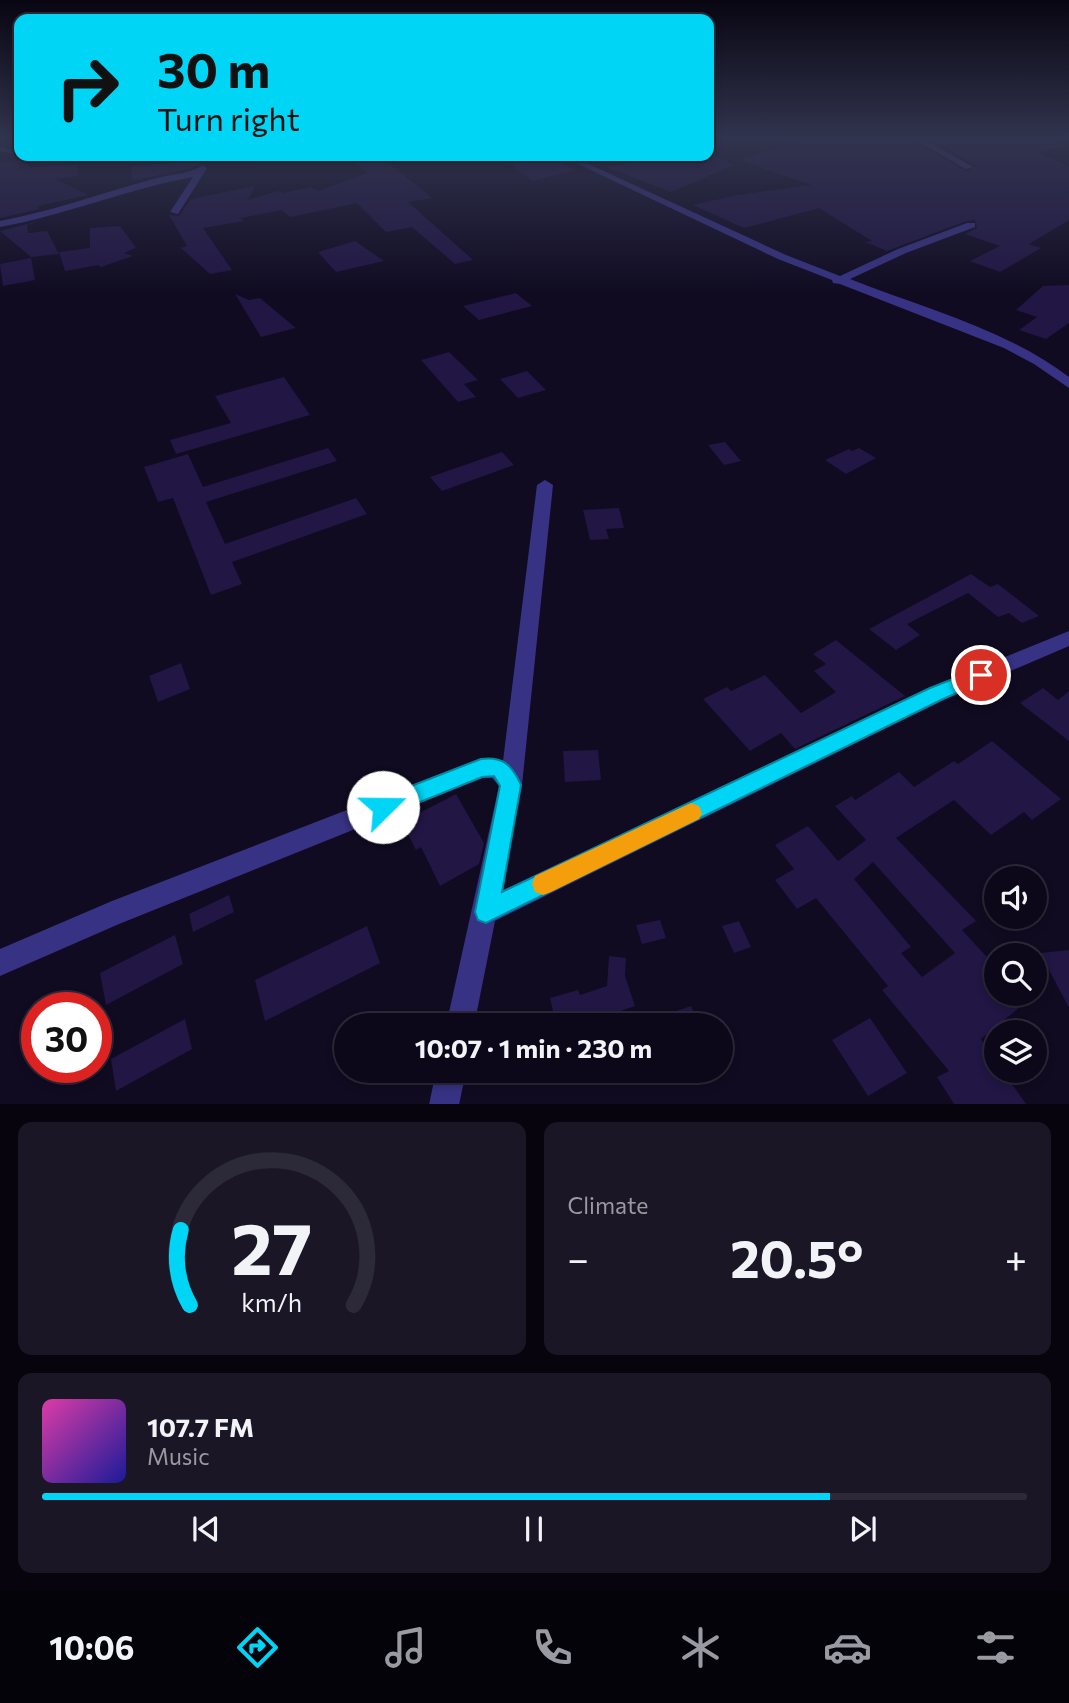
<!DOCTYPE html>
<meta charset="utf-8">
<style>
body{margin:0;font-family:Commissioner,sans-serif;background:#1a1626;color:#f1f3f6;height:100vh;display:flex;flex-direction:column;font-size:26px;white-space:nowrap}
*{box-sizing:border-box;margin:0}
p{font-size:23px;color:#9a9aa2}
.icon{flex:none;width:38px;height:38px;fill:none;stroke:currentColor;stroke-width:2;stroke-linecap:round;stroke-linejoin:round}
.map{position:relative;height:1104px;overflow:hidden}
.drawer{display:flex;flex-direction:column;gap:18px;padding:18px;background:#07040e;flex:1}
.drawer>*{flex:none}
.hud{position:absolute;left:14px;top:14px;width:700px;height:147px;border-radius:14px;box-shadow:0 4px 10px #0003,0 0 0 2px #2c2938;background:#00d5f6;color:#111;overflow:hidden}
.tools{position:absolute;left:984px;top:866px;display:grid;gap:14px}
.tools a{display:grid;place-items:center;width:63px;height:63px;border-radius:50%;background:#0c0819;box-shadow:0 4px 10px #0003,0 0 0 2px #2c2938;font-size:35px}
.speed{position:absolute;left:21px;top:992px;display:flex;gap:14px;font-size:35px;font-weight:700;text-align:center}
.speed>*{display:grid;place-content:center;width:91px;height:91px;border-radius:50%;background:#0c0819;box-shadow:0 4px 10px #0003,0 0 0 2px #2c2938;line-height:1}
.speed .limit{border:10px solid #d22;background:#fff;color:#111}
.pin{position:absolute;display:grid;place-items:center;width:60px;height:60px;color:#fff;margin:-30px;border:4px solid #fff;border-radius:50%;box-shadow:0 2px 7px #0007}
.me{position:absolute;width:77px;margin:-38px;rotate:68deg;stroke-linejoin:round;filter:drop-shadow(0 0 5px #0008)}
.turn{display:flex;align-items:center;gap:24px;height:147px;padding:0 28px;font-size:32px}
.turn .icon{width:91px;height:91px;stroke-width:2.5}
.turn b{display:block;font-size:49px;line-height:60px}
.big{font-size:52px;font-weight:700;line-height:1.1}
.drawer .tile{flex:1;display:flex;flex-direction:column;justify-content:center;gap:10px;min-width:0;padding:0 24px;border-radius:14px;background:#1a1626}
.drawer .dial{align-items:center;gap:0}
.dial svg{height:182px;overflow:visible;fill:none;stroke:#2c2938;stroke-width:7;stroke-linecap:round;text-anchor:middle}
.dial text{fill:#f1f3f6;stroke:none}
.song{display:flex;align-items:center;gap:21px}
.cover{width:84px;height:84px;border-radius:10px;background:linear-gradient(135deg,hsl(320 70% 55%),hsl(240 70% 35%))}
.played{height:7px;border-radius:4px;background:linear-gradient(90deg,#00d5f6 80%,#2c2938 80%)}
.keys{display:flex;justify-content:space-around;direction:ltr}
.heat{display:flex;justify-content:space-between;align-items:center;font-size:38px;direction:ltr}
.drawer .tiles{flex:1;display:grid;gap:18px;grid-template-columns:1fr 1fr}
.tile:last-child{grid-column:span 2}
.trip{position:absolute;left:334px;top:1013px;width:399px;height:70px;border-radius:35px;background:#0c0819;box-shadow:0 4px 10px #0003,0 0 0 2px #2c2938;font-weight:700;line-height:70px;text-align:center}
.tab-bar{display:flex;height:112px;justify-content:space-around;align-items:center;background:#05030a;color:#9a9aa2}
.tab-bar .icon{width:49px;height:49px}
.tab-bar .active{color:#00d5f6}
.tab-bar b{font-size:32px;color:#f1f3f6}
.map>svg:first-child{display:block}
</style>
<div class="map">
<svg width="1069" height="1105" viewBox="0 0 1069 1105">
<rect width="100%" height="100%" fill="#100b21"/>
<path fill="#211644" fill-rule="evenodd" d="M804,139H911L967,172L976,166L930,139H1063L1064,148L1037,152L1069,167V220L1029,244L1041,248L1000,272L970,261L1000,246L965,234L977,228L975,220L966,221L887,251L865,242L872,241L819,208L744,228L693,205L738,195L812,185L739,160Z
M345,156H380L432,198L408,202L473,260L455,264L412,227L386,232L357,203L290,217L282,210L240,218L244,221L203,228L232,270L210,274L181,248L187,246L169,215L179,216L191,199L255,186L248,200L278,191L284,193L311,187L318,191L368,173Z
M500,156H546L547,162L560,160L574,171L532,181Z
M665,156H715L734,165L671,192L606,167L629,163L626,161Z
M24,159L31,169L33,167L77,165L78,176L55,179L88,195L38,206L39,209L0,218V163Z
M202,161L203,163L186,169L132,181L131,166Z
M43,220L27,225L28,233L47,231L59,254L31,257L0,231Z
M120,226L136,248L124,253L133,256L101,267L98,265L65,271L59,252L90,248V228Z
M355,241L384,261L336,272L318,252Z
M31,258L35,280L3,286L0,264Z
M1069,285V323L1046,339L1019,330L1037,317L1016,310L1043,286Z
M516,293L532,306L479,320L463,306Z
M235,294L249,300L260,298L296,328L261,337Z
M449,352L478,380L464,384L476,397L458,402L421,360Z
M527,371L546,390L518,398L500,379Z
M284,377L310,415L176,454L170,440L231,423L215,396Z
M725,442L741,461L724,465L708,445Z
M328,448L337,461L206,502L225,544L356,498L367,514L232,562L242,584L211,595L173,498L158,502L144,467L188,454L203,487Z
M859,448L876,458L846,474L825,460L849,449L852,451Z
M502,452L514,465L442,491L430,477Z
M619,508L624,528L606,529L609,539L590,540L583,510Z
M971,574L990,587L998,584L1039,616L1022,623L1009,613L998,617L968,593L907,624L920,635L896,650L869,629Z
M836,640L905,696L795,749L781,733L750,751L703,699L727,687L731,691L765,675L801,713L836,692L814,671L826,664L813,654Z
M972,655L983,663L961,672L954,667Z
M181,663L190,689L158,702L149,676Z
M1043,688L1058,700L1069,691V741L1020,703Z
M992,741L1061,799L1032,820L1024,812L991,835L954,800L896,838L976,921L962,930L996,967V994H1036L981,1039L996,1061V1071H1003L1026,1104H954L937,1077L949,1071L882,990L888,986L816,898L797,909L775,880L794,869L775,845L808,826L838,861L866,840L835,806L852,796L855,800L899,772L914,787L954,761L958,764ZM873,862L955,953L922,977L901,953L911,947L854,879Z
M598,750L601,780L565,782L563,751Z
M456,794L484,843L479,864L440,886L421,847L416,850L402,822Z
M229,895L234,912L193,932L189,914Z
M660,920L666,938L642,944L636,925Z
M739,921L751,947L734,953L722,926Z
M367,926L380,963L265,1021L255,980Z
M175,935L183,964L106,1005L100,973Z
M1069,950V1008L1040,953Z
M609,956L626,958L625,976L635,1006L595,1020L593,1012L556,1024L550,998L578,990L580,995L607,986Z
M691,1006L699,1026H642V1023Z
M870,1018L907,1073L868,1096L832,1040Z
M185,1019L192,1049L116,1091L111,1059Z"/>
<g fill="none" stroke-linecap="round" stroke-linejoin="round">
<path fill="#383284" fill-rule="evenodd" d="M914,139H924L973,167L966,169Z
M0,147L19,151V155L0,151Z
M79,156H218L159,163L83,159Z
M561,156H571L786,255L840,276L898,249L967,223H975V227L906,253L850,279C923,308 1006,329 1069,377V388L1034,364L1004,348L840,284L833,283L832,280L778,259Z
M203,165L207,168L178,214L170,212L193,177C127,189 66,215 0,227V221C54,211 104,192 157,178C173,174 190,174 203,165Z
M545,480L553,485L522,785L501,891L929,688L1069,631V646L943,700L495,921L474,1026H446L499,786L492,778H482L119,924L0,976V949L112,901L481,758L503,761L537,485Z
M436,1071H466L459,1105H429Z"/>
</g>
<linearGradient id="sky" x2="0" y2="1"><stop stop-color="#090612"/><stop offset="0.47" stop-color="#31344e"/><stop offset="1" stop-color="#31344e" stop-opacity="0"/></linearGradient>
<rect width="1069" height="294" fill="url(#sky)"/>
<path fill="#00d5f6" stroke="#008aa0" stroke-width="2" d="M981,668L987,670L990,675L987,680L943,699L486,923L478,920L475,912L500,786L494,776L482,777L383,817L375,814L372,807L375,800L481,759C503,756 512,765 521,785L502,892L930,688Z"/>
<path fill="#f59e0b" d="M691,803L699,806L702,813L699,819L551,892L543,895L535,892L532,884L535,876Z"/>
</svg>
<div class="tools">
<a><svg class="icon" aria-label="sound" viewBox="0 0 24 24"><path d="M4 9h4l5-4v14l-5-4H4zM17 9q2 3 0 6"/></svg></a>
<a><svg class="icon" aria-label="search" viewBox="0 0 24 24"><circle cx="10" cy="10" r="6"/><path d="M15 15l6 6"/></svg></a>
<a><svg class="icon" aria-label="layers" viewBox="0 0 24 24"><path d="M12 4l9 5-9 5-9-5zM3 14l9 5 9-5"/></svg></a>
</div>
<div class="speed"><div class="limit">30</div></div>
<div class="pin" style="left:981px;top:675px;background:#d93025"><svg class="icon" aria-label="arrive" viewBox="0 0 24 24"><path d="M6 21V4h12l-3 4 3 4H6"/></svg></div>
<svg class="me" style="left:383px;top:807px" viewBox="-20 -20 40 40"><circle r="19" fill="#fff"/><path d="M0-13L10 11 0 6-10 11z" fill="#00d5f6"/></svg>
<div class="trip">10:07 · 1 min · 230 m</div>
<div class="hud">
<div class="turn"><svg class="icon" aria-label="right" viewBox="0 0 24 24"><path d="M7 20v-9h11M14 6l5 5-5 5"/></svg><div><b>30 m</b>Turn right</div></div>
</div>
</div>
<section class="drawer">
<div class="tiles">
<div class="tile dial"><svg viewBox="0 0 100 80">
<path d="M14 69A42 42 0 1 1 86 69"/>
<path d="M14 69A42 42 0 0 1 10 36" stroke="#00d5f6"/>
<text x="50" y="56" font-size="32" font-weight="700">27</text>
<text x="50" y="72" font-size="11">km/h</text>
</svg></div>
<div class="tile"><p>Climate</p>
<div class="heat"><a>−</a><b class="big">20.5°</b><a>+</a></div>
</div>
<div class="tile">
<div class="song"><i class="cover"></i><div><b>107.7 FM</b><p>Music</p></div></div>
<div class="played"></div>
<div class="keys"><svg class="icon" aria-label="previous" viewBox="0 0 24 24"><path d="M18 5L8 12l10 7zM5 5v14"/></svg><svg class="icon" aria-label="pause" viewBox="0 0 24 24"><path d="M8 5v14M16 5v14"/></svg><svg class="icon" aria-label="next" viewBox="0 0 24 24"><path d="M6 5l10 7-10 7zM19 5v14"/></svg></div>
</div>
</div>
</section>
<nav class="tab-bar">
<b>10:06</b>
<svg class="icon active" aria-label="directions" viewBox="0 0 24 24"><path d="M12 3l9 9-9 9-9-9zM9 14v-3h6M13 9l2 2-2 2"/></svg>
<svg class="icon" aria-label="music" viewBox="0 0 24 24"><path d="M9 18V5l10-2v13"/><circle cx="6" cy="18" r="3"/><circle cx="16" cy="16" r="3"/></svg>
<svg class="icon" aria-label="phone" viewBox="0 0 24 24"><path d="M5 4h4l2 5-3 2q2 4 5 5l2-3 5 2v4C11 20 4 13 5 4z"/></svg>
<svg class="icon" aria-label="climate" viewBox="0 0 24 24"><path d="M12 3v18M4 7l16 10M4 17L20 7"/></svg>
<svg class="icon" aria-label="car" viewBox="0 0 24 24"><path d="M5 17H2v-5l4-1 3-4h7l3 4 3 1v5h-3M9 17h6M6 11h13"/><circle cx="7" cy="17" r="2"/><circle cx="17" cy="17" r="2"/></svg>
<svg class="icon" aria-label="filters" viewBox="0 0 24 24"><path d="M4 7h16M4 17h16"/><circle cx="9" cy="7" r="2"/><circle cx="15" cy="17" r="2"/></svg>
</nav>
